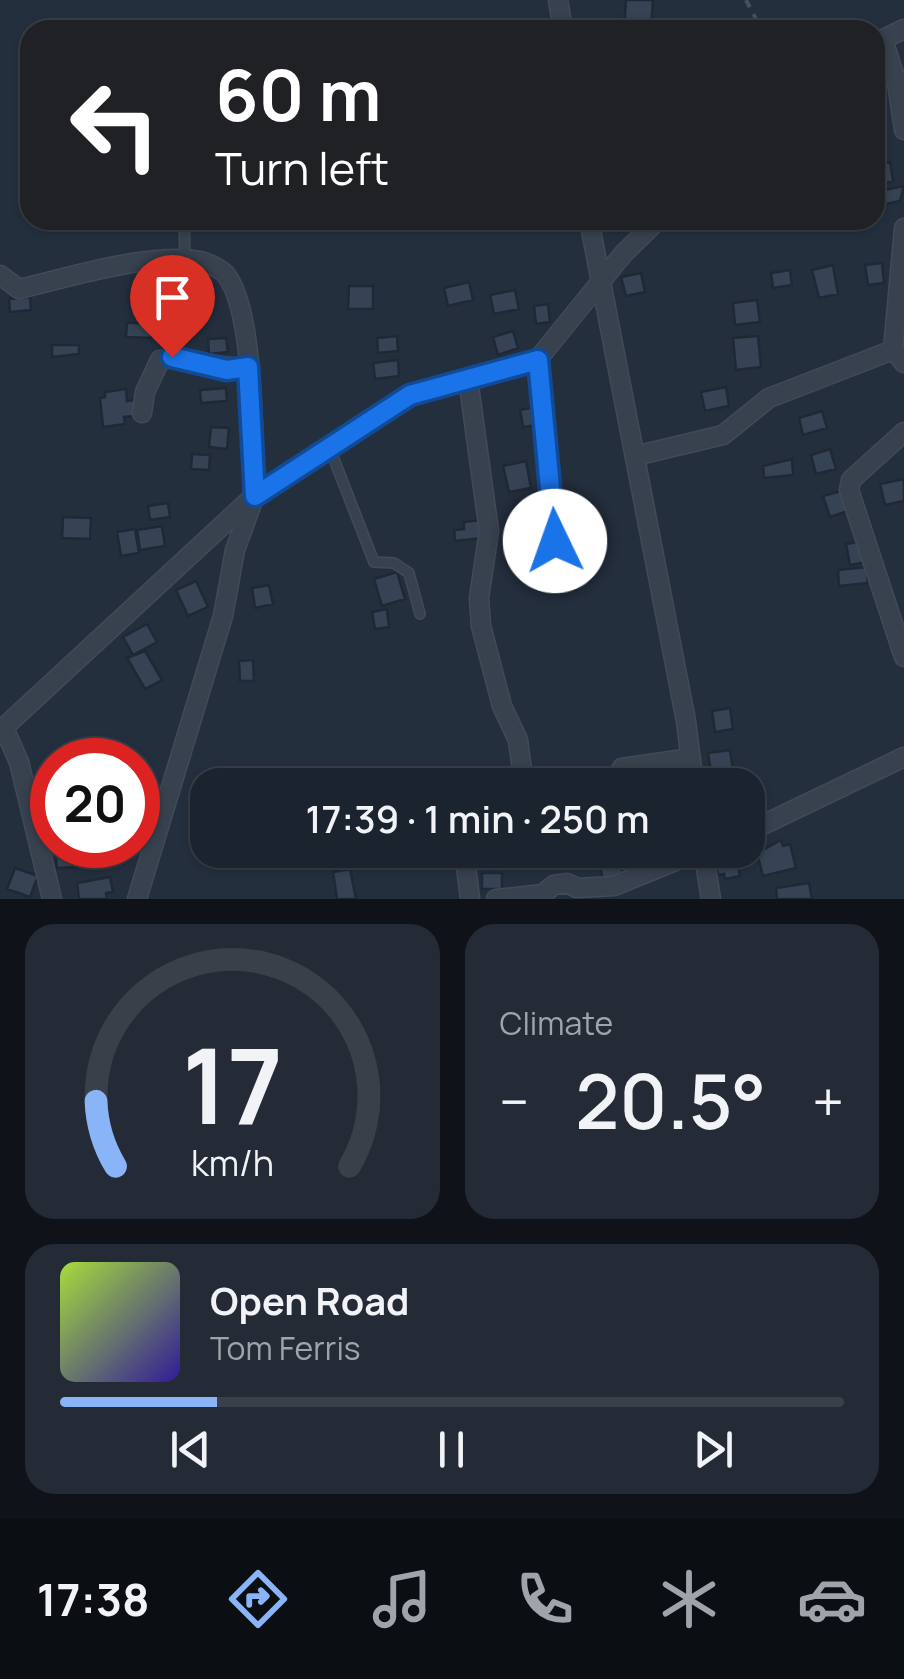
<!DOCTYPE html>
<meta charset="utf-8">
<style>
body{margin:0;font-family:Manrope,sans-serif;background:#242b36;color:#f1f3f6;height:100vh;display:flex;flex-direction:column;font-size:38px;white-space:nowrap}
*{box-sizing:border-box;margin:0}
p{font-size:32px;color:#a0a4aa}
.icon{flex:none;width:55px;height:55px;fill:none;stroke:currentColor;stroke-width:2;stroke-linecap:round;stroke-linejoin:round}
.map{position:relative;height:899px;overflow:hidden}
.drawer{display:flex;flex-direction:column;gap:25px;padding:25px;background:#0f1319;flex:1}
.drawer>*{flex:none}
.guide{position:absolute;left:20px;top:20px;width:865px;height:210px;border-radius:30px;box-shadow:0 2px 8px #0004,0 0 0 2px #39404a;background:#202124;color:#fff;overflow:hidden}
.speed{position:absolute;left:30px;top:738px;display:flex;gap:20px;font-size:50px;font-weight:700;text-align:center}
.speed>*{display:grid;place-content:center;width:130px;height:130px;border-radius:50%;background:#1b232e;box-shadow:0 2px 8px #0004,0 0 0 2px #39404a;line-height:1}
.speed .limit{border:15px solid #d22;background:#fff;color:#111}
.pin{position:absolute;display:grid;place-items:center;width:85px;height:85px;color:#fff;margin:-102px -42px;border-radius:50% 50% 50% 0;rotate:-45deg;box-shadow:0 0 10px #0007}
.pin .icon{rotate:45deg}
.me{position:absolute;width:110px;margin:-55px;rotate:357deg;stroke-linejoin:round;filter:drop-shadow(0 0 8px #0008)}
.turn{display:flex;align-items:center;gap:35px;height:210px;padding:0 30px;font-size:45px}
.turn .icon{width:130px;height:130px;stroke-width:2.5}
.turn b{display:block;font-size:70px;line-height:85px}
.big{font-size:75px;font-weight:600;line-height:1.1}
.drawer .tile{flex:1;display:flex;flex-direction:column;justify-content:center;gap:15px;min-width:0;padding:0 35px;border-radius:30px;background:#242b36}
.drawer .dial{align-items:center;gap:0}
.dial svg{height:260px;overflow:visible;fill:none;stroke:#39404a;stroke-width:7;stroke-linecap:round;text-anchor:middle}
.dial text{fill:#f1f3f6;stroke:none}
.song{display:flex;align-items:center;gap:30px}
.cover{width:120px;height:120px;border-radius:15px;background:linear-gradient(135deg,hsl(80 70% 55%),hsl(250 70% 35%))}
.played{height:10px;border-radius:5px;background:linear-gradient(90deg,#8ab4f8 20%,#39404a 20%)}
.keys{display:flex;justify-content:space-around;direction:ltr}
.heat{display:flex;justify-content:space-between;align-items:center;font-size:55px;direction:ltr}
.drawer .tiles{flex:1;display:grid;gap:25px;grid-template-columns:1fr 1fr}
.tile:last-child{grid-column:span 2}
.trip{position:absolute;left:190px;top:768px;width:575px;height:100px;border-radius:30px;background:#1b232e;box-shadow:0 2px 8px #0004,0 0 0 2px #39404a;font-weight:600;line-height:100px;text-align:center}
.menu{display:flex;height:160px;justify-content:space-around;align-items:center;background:#0b0e12;color:#a0a4aa}
.menu .icon{width:70px;height:70px}
.menu .on{color:#8ab4f8}
.menu b{font-size:45px;color:#f1f3f6}
.map>svg:first-child{display:block}
</style>
<div class="map">
<svg width="904" height="899" viewBox="0 0 904 899">
<rect width="100%" height="100%" fill="#242f3e"/>
<path fill="#364354" stroke="#1f2835" stroke-width="2.5" d="M626,0H653L651,30H624Z
M890,162L893,181L875,185V165Z
M904,186L900,201L881,205L879,191Z
M882,263L884,283L868,285L865,265Z
M833,265L838,294L819,298L812,270Z
M790,270L792,285L773,288L771,273Z
M641,273L645,292L626,296L621,277Z
M164,280H186V292L164,293Z
M469,282L473,300L448,306L444,288Z
M349,286H373V309H348Z
M515,290L519,309L494,314L490,295Z
M30,297L31,310L10,312L9,299Z
M757,300L760,322L735,325L733,303Z
M548,304L550,322L536,324L534,306Z
M143,315H152L151,338L126,337L127,323H143Z
M513,331L518,348L498,355L493,337Z
M397,336L398,351L378,353L377,338Z
M758,336L761,367L736,370L733,338Z
M226,338L228,352L209,354L208,339Z
M52,345H79V354L52,357Z
M398,360L399,376L375,379L373,363Z
M726,387L729,406L705,411L701,392Z
M226,388L227,401L201,403L200,390Z
M126,389L127,401L134,400L136,416L124,417L125,424L103,427L100,398L105,397V392Z
M535,407L538,425L523,427L520,410Z
M822,411L827,428L803,435L799,418Z
M211,427L229,428L227,449L209,447Z
M830,449L836,469L816,474L811,455Z
M192,454L210,455L209,470L191,469Z
M792,459L793,475L764,478L763,466Z
M526,461L531,488L509,492L503,466Z
M904,479V501L885,505L880,484Z
M848,489L851,510L830,517L823,496Z
M168,503L170,517L150,520L148,506Z
M63,517L91,518L90,539L62,538Z
M481,520L483,538L455,541L454,530L464,529V522Z
M162,526L165,546L140,550L137,530Z
M135,529L139,553L121,556L117,532Z
M863,541L866,562L850,565L846,544Z
M866,567L868,583L839,586L838,570Z
M397,572L405,599L382,606L374,579Z
M196,581L208,607L188,616L176,590Z
M269,585L273,604L255,608L252,588Z
M387,609L389,627L375,629L372,612Z
M147,624L157,642L133,655L123,637Z
M145,651L162,680L145,689L127,658Z
M253,660L254,681H240L239,661Z
M730,708L733,729L715,732L712,711Z
M730,750L735,782L713,785L708,753Z
M781,840L783,846L790,844L796,868L763,876L757,853Z
M107,845H124L123,863L107,862Z
M77,846L78,867L57,868L55,848Z
M619,858L624,878L604,883L599,863Z
M737,860L740,876L725,879L724,874L718,875L716,865Z
M15,868L38,876L30,897L7,889Z
M350,869L356,899H337L333,872Z
M482,873H502V889H482Z
M110,877L113,892L106,893L107,899H79L77,883Z
M809,883L812,899H777L776,888Z"/>
<g fill="none" stroke-linecap="round" stroke-linejoin="round">
<g stroke="#414a57" stroke-width="12">
<path id="service" d="M184,220L185,258
M538,359L554,510L555,571
M330,449L374,562L394,563L409,573L420,614"/>
</g>
<g stroke="#414a57" stroke-width="21">
<path id="minor" d="M558,0L563,30
M883,40L897,83L904,130
M875,43L904,29
M589,220L686,721L694,785
M0,275L19,289C71,277 149,252 201,261C208,263 223,270 227,276C255,315 253,445 255,495L0,731
M893,350L904,228
M468,379L489,531L479,598L481,626L502,706L518,740L524,785
M142,413L145,392L160,360C189,353 218,371 248,367
M904,432L851,480L849,490L904,657
M635,456L723,435L769,398L893,350L904,363
M4,728L19,762L52,899
M613,785L622,768L691,758
M748,832L904,757
M464,850L470,899
M703,850L711,899
M363,859L392,850
M137,899L223,616L235,550L255,495L410,395L538,359L624,253L658,220
M496,899L543,894L554,885L567,883L577,888L614,886L703,850"/>
</g>
<path stroke="#3f5557" stroke-width="4" stroke-dasharray="8 8" stroke-linecap="butt" d="M746,0L757,21L768,30"/>
<use href="#service" stroke="#38414e" stroke-width="9"/>
<use href="#minor" stroke="#38414e" stroke-width="18"/>
</g>
<g fill="none" stroke-linecap="round" stroke-linejoin="round">
<g stroke="#114b97" stroke-width="25">
<path id="route" d="M172,357L227,370L248,367L255,496L410,395L538,360L555,541"/>
</g>
<use href="#route" stroke="#1a73e8" stroke-width="18"/>
</g>
</svg>
<div class="speed"><div class="limit">20</div></div>
<div class="pin" style="left:172px;top:357px;background:#d93025"><svg class="icon" aria-label="arrive" viewBox="0 0 24 24"><path d="M6 21V4h12l-3 4 3 4H6"/></svg></div>
<svg class="me" style="left:555px;top:541px" viewBox="-20 -20 40 40"><circle r="19" fill="#fff"/><path d="M0-13L10 11 0 6-10 11z" fill="#1a73e8"/></svg>
<div class="trip">17:39 · 1 min · 250 m</div>
<div class="guide">
<div class="turn"><svg class="icon" aria-label="left" viewBox="0 0 24 24"><path d="M17 20v-9H6M10 6l-5 5 5 5"/></svg><div><b>60 m</b>Turn left</div></div>
</div>
</div>
<section class="drawer">
<div class="tiles">
<div class="tile dial"><svg viewBox="0 0 100 80">
<path d="M14 69A42 42 0 1 1 86 69"/>
<path d="M14 69A42 42 0 0 1 8 49" stroke="#8ab4f8"/>
<text x="50" y="56" font-size="32" font-weight="700">17</text>
<text x="50" y="72" font-size="11">km/h</text>
</svg></div>
<div class="tile"><p>Climate</p>
<div class="heat"><a>−</a><b class="big">20.5°</b><a>+</a></div>
</div>
<div class="tile">
<div class="song"><i class="cover"></i><div><b>Open Road</b><p>Tom Ferris</p></div></div>
<div class="played"></div>
<div class="keys"><svg class="icon" aria-label="previous" viewBox="0 0 24 24"><path d="M18 5L8 12l10 7zM5 5v14"/></svg><svg class="icon" aria-label="pause" viewBox="0 0 24 24"><path d="M8 5v14M16 5v14"/></svg><svg class="icon" aria-label="next" viewBox="0 0 24 24"><path d="M6 5l10 7-10 7zM19 5v14"/></svg></div>
</div>
</div>
</section>
<nav class="menu">
<b>17:38</b>
<svg class="icon on" aria-label="directions" viewBox="0 0 24 24"><path d="M12 3l9 9-9 9-9-9zM9 14v-3h6M13 9l2 2-2 2"/></svg>
<svg class="icon" aria-label="music" viewBox="0 0 24 24"><path d="M9 18V5l10-2v13"/><circle cx="6" cy="18" r="3"/><circle cx="16" cy="16" r="3"/></svg>
<svg class="icon" aria-label="phone" viewBox="0 0 24 24"><path d="M5 4h4l2 5-3 2q2 4 5 5l2-3 5 2v4C11 20 4 13 5 4z"/></svg>
<svg class="icon" aria-label="climate" viewBox="0 0 24 24"><path d="M12 3v18M4 7l16 10M4 17L20 7"/></svg>
<svg class="icon" aria-label="car" viewBox="0 0 24 24"><path d="M5 17H2v-5l4-1 3-4h7l3 4 3 1v5h-3M9 17h6M6 11h13"/><circle cx="7" cy="17" r="2"/><circle cx="17" cy="17" r="2"/></svg>
</nav>
